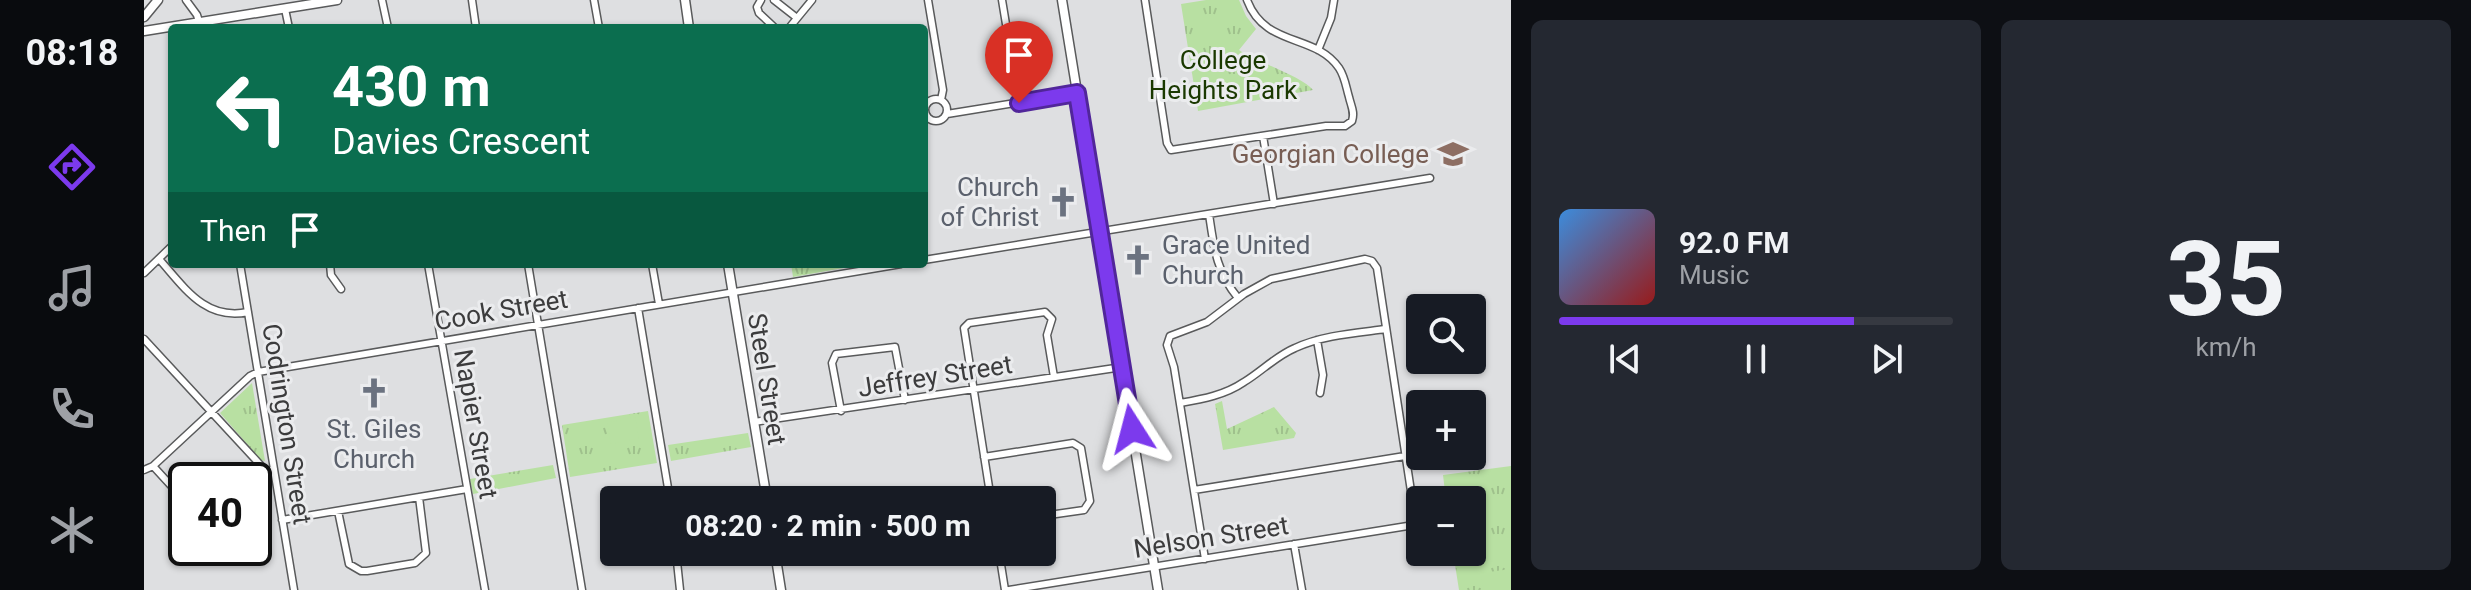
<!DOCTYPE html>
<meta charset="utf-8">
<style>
body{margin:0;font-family:Roboto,sans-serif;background:#242831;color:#f1f3f6;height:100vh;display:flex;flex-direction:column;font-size:30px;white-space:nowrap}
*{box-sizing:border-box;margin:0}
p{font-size:26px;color:#9ea1a6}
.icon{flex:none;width:44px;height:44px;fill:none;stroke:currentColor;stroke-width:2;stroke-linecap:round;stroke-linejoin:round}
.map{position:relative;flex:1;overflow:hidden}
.drawer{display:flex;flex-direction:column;gap:20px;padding:20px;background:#0d0f14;width:960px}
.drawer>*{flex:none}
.hud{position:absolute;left:24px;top:24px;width:760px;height:244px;border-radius:8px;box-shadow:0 2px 6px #0004;background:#0b6e4f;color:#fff;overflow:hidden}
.fabs{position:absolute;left:1262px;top:294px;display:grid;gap:16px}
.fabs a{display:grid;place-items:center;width:80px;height:80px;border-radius:8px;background:#171b24;box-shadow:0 2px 6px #0004;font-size:40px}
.speed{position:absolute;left:24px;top:462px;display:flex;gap:16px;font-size:40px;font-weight:700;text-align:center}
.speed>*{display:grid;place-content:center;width:104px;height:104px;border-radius:50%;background:#171b24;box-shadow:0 2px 6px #0004;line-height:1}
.speed .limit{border:4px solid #111;border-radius:12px;background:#fff;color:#111}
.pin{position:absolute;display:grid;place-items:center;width:68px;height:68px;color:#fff;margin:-82px -34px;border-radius:50% 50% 50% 0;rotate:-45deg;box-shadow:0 0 8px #0007}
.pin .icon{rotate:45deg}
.me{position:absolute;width:88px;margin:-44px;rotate:351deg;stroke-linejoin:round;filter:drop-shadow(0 0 6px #0008)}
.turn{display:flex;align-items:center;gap:28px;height:168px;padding:0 32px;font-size:36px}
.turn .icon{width:104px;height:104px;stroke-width:2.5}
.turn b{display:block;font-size:56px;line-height:68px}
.then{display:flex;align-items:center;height:76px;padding:0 32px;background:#0003;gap:16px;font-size:30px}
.drawer .tile{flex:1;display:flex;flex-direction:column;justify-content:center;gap:12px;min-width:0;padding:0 28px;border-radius:12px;background:#242831}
.drawer .dial{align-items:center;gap:0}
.dial b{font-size:104px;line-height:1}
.song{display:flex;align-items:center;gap:24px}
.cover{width:96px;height:96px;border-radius:12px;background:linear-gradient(135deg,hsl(210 70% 55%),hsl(0 70% 35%))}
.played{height:8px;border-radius:4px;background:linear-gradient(90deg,#7c3aed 75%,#363941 75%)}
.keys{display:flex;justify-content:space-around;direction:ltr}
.drawer .tiles{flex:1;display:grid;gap:20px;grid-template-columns:repeat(2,1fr)}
.trip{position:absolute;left:456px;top:486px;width:456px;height:80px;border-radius:8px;background:#171b24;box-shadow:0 2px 6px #0004;font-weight:700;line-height:80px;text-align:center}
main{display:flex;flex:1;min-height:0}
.tabs{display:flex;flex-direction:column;width:144px;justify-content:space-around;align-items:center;background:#090b0e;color:#9ea1a6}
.tabs .icon{width:56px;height:56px}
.tabs .active{color:#7c3aed}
.tabs b{font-size:36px;color:#f1f3f6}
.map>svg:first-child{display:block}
</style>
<main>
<nav class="tabs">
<b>08:18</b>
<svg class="icon active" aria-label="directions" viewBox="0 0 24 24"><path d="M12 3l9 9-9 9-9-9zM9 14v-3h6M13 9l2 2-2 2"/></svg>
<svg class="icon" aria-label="music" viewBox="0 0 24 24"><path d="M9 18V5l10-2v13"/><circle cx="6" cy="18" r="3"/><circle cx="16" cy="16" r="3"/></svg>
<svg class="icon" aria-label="phone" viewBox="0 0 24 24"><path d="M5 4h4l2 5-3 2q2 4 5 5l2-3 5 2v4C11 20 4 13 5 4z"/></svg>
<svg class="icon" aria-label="climate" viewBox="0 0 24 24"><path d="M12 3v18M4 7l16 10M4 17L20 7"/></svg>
</nav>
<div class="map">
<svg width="1367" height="590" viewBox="0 0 1367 590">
<defs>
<pattern id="grass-tufts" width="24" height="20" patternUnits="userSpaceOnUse" patternTransform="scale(2)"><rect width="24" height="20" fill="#b8e0a2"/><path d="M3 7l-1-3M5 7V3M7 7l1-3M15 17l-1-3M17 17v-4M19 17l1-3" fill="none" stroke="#9fc18c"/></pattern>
</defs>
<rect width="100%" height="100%" fill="#dedfe1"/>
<path fill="url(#grass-tufts)" d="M1062,0H1095L1102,16L1112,29L1095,50C1113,62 1159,77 1169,90L1054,111L1037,4Z
M647,264H722L649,277Z
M108,383L121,461L117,460L76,413Z
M1078,401L1083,429L1130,407L1152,433L1150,438L1079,450L1071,404Z
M504,411L513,463L426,477L418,425Z
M604,433L607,447L527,461L524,445Z
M409,465L412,478L329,494L326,479Z
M1367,466V590H1315L1309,552H1328V500H1302L1299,475Z"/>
<path fill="#b8e0a2" d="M491,417L495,438L467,444L463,423Z
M1367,569V590H1339L1337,573Z"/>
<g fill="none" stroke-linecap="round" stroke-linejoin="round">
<g stroke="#595a5b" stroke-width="9">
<path id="street" d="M42,0L53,15L57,28
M238,0L244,28
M328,0L332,28
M450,0L455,28
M617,0L613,7L615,13L631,28
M630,0L653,18
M784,0L799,90L797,100
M858,0L875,103
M1001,0L1023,143L1027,150L1182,126H1201L1208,121C1211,112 1207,106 1205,97C1202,87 1201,77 1195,68C1171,33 1121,48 1103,0
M141,9L145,28
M645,28L668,0
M1174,50L1187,18L1190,0
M781 110a11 11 0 1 1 22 0a11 11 0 1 1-22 0Z
M803,114L933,93
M1119,136L1130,204
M1065,214C1070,248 1072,271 1094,298
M15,259C40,287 61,321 104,312
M780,260L1286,178
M96,264L150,590
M186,264L187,275L197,289
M284,264L341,590
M384,264L438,590
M508,264L515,304
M0,273L28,246
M494,308L526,500
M0,339L122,471L130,469
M1173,340L1179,375L1176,393
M1036,403C1059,399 1081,395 1100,382C1118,371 1132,356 1151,348C1179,335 1212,333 1242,329
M697,411L688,363L692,354L751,347L761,400
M610,422L978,367
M840,457L929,443L937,448L946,501L940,510L898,516
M9,466L42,502
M0,470L9,466L106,376L114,372L757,264
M1050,490L1261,456
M847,500L820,328L825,323L901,312L908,319L903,335L910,377
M194,511L205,564L217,571H223L271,563L282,553L275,497
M138,520L323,489
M1150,544L1158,590
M532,552L536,590
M855,552L861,590
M1061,559L1030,367L1023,345L1026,336L1063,322L1100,294L1127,279L1221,259L1228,261L1233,268L1272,524
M865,590L1276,524"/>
</g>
<g stroke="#595a5b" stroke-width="11">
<path id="secondary" d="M541,0L545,28
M918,0L1014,590
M0,17L14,0
M0,31L193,0
M584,264L623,500
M631,552L637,590"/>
</g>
<use href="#street" stroke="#fff" stroke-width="6"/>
<use href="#secondary" stroke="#fff" stroke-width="8"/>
</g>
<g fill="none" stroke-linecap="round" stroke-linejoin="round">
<g stroke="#51269a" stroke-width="20">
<path id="route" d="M875,103L933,93L988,429"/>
</g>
<use href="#route" stroke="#7c3aed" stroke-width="14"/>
</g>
<defs>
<g id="university-bare" transform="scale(2.4)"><path d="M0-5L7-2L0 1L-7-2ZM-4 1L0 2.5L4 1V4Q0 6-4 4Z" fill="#8d6e63" stroke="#ebecee" stroke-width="2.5" paint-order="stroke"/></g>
<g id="church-bare" transform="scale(2.4)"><path d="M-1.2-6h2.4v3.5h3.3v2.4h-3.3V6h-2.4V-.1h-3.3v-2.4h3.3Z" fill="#6b7280" stroke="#ebecee" stroke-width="2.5" paint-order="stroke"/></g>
</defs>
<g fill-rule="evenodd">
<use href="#university-bare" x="1309" y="154"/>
<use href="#church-bare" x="919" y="202"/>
<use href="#church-bare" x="994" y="260"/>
<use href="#church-bare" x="230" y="393"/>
</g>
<g text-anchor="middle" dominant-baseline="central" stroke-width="6" stroke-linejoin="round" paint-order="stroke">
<g font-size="26" fill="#1a3900" stroke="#ebecee">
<text x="1079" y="60">College<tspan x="1079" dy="30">Heights Park</tspan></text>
</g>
<g font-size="26" fill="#785e54" stroke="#ebecee" text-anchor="end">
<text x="1285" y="154">Georgian College</text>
</g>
<g font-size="26" fill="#5b616d" stroke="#ebecee" text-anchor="end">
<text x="895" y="187">Church<tspan x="895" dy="30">of Christ</tspan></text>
<text x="1018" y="245" text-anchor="start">Grace United<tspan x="1018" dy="30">Church</tspan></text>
<text x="230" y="429" text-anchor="middle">St. Giles<tspan x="230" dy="30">Church</tspan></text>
</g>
<g font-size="26" fill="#3c3c3d" stroke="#ebecee">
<text transform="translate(357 310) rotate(-10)">Cook Street</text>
<text transform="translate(791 376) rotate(-9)">Jeffrey Street</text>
<text transform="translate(623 379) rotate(81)">Steel Street</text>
<text transform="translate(143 424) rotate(81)">Codrington Street</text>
<text transform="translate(332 424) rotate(80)">Napier Street</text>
<text transform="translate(1067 537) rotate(-9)">Nelson Street</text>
</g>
</g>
</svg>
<div class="fabs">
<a><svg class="icon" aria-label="search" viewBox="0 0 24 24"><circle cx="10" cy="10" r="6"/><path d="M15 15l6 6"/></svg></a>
<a>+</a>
<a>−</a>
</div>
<div class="speed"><div class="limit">40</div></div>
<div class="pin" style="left:875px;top:103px;background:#d93025"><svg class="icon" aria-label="arrive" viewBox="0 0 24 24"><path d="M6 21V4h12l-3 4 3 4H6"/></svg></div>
<svg class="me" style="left:988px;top:429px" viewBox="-20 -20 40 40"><path d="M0-17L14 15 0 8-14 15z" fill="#7c3aed" stroke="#fff" stroke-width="4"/></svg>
<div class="trip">08:20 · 2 min · 500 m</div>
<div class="hud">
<div class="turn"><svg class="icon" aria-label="left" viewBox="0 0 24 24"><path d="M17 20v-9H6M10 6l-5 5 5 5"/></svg><div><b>430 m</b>Davies Crescent</div></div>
<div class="then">Then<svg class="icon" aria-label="arrive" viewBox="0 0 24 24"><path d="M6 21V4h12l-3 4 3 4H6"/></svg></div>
</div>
</div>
<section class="drawer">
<div class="tiles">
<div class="tile">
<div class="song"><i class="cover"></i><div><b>92.0 FM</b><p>Music</p></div></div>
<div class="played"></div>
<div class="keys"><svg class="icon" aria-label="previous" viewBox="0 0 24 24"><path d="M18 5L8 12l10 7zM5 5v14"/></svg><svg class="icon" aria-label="pause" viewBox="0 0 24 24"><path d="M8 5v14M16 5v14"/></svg><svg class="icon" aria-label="next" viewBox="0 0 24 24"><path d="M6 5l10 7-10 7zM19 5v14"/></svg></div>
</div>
<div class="tile dial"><b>35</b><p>km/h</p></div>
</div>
</section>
</main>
